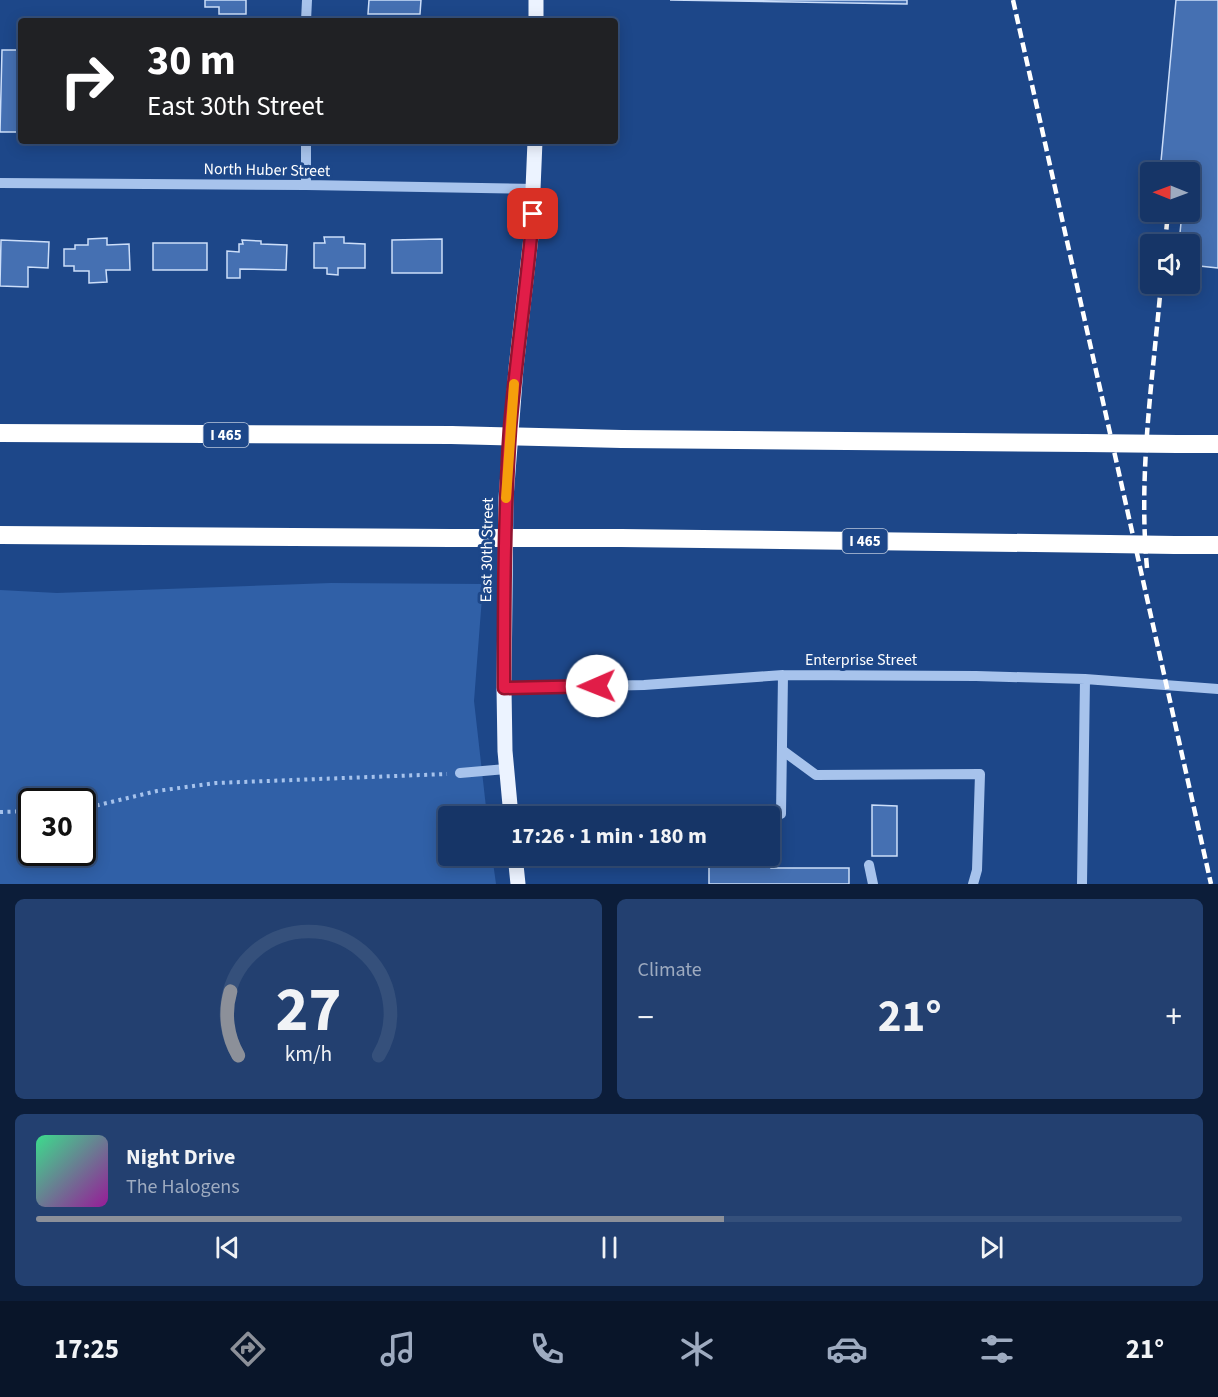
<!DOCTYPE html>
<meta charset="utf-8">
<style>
body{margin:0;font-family:"Source Sans 3",sans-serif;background:#234070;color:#f1f3f6;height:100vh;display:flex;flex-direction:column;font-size:22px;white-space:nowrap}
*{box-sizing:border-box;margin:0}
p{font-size:20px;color:#9eabc0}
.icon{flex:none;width:33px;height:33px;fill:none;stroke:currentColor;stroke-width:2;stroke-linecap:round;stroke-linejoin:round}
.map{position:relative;height:884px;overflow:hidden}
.sheet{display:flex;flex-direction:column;gap:15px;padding:15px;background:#0c1d39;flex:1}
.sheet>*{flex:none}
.hud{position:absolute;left:18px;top:18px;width:600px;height:126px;border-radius:6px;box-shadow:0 3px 15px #0003,0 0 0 2px #35507b;background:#202124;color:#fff;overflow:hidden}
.needle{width:39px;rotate:271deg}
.controls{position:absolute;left:1140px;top:162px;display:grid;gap:12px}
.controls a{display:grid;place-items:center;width:60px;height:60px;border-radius:6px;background:#163567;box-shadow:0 3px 15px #0003,0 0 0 2px #35507b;font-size:30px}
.speed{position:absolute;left:18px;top:788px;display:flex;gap:12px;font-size:30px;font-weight:700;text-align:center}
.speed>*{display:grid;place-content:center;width:78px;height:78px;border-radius:50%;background:#163567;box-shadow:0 3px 15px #0003,0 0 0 2px #35507b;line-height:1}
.speed .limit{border:3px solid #111;border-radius:9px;background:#fff;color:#111}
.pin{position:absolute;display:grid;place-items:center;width:51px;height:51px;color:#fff;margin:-26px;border-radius:12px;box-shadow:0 3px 9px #0006}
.me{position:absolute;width:66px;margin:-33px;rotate:269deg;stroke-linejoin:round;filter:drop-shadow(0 0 4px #0008)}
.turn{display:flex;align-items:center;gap:21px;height:126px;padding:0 30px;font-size:27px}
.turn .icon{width:78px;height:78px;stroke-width:2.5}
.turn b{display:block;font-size:42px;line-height:51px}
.big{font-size:45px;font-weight:700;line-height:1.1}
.sheet .widget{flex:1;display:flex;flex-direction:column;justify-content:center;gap:9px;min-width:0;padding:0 21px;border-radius:9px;background:#234070}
.sheet .dial{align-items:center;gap:0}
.dial svg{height:156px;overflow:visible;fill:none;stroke:#35507b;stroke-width:7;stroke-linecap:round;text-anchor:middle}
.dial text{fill:#f1f3f6;stroke:none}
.song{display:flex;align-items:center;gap:18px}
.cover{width:72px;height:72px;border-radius:9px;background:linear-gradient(135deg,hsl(150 70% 55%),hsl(300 70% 35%))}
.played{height:6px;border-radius:3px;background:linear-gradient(90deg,#8c9099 60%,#35507b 60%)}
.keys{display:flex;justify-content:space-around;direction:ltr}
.heat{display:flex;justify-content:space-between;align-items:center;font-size:33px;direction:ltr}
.sheet .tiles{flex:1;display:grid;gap:15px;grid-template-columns:1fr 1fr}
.widget:last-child{grid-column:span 2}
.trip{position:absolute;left:438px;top:806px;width:342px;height:60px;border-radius:6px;background:#163567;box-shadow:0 3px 15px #0003,0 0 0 2px #35507b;font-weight:700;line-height:60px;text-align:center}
.dock{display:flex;height:96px;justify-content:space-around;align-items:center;background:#091529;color:#9eabc0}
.dock .icon{width:42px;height:42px}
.dock .selected{color:#8c9099}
.dock b{font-size:27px;color:#f1f3f6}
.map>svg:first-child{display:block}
</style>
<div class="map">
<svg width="1218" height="884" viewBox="0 0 1218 884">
<rect width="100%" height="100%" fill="#1d4789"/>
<path fill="#3060a7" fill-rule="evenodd" d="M331,583L483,584L474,701L487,816H448V855H492L496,884H0V590L57,593ZM32,801H82V852H32Z"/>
<path fill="#4570b2" stroke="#ccdef9" stroke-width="1.5" d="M205,0H246V14H219V7H205Z
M369,0H421L420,14H368Z
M670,0H907V4Z
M1176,0H1218V268L1190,265V244H1179L1182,212H1172H1190V172H1160Z
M2,50H21V132H0Z
M324,237H344V243L365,244V268H338V275L327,274V268H314V243H325Z
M107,238V245L129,244L130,270H106L107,282L89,283V271H74V266H64V249H75V245H88V239Z
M442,239V273H392V240Z
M1,240L49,242L48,268L28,267V287L0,286Z
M242,240L261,241V244L287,245L286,270L240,269V278H227V251L239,252V244H243Z
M153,243H207V270H153Z
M872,805L897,806V856H872Z
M771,854V868H849V884H709V855Z"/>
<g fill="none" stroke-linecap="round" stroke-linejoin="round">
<path stroke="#a7c3ec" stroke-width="4" stroke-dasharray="3 4.5" stroke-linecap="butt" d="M82,809L157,791L216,783L447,774
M0,812L32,811"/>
<path stroke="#a7c3ec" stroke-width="10" d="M306,21L307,0
M0,183L306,185L535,189
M306,185V141
M504,688L644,685L783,675L976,676L1085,679L1218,689
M782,750L816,775L980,774L977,870L973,884
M460,773L506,769
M781,814L783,675
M869,865L873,884
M1082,884L1085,679"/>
<path stroke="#ecf3ff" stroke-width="15" d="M536,21V0
M511,816L505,751L504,688L506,498L516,368L531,237L535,141
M515,855L518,884"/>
<path stroke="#fff" stroke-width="18" d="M0,433L451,435
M622,439L1085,443
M1177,444H1218
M0,535L451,538
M621,538L1109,544
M1175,545H1218"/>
<path stroke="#fff" stroke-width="4.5" stroke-dasharray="10 4.5" stroke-linecap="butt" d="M1013,0L1211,884
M1165,244L1168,212
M1147,568C1138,473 1153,378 1161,284"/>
<path stroke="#fff" stroke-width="18" d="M451,435L622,439
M1085,443L1177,444
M451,538H621
M1109,544L1175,545"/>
</g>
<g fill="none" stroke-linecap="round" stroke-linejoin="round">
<g stroke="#92132f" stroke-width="15">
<path id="route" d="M533,214C527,286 516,357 510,428C504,515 504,601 504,688L597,686"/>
</g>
<use href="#route" stroke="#e11d48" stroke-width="10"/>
<path stroke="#f59e0b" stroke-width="10" d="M506,498L514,384"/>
</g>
<g text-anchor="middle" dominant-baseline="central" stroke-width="6" stroke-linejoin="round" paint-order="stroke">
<g fill="#1d4789" stroke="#bbc8dc" stroke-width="1.5">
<rect x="203.5" y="423" width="45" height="24" rx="4.5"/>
<rect x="842.5" y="529" width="45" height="24" rx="4.5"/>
</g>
<g font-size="15" font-weight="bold" fill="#fff">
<text x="226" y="435">I 465</text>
<text x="865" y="541">I 465</text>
</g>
<g font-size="16" fill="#fff" stroke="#1d4789">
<text transform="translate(267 170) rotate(1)">North Huber Street</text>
<text transform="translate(487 550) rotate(-89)">East 30th Street</text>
<text x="861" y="660">Enterprise Street</text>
</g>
</g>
</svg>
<div class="controls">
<a><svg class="needle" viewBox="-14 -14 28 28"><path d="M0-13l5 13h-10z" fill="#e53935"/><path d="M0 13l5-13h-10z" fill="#9eabc0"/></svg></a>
<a><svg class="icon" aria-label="sound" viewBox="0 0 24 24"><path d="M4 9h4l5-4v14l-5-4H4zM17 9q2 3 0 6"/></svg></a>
</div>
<div class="speed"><div class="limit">30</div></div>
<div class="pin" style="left:533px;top:214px;background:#d93025"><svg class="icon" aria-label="arrive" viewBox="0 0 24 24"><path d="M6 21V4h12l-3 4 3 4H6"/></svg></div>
<svg class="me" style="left:597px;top:686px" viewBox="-20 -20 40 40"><circle r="19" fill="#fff"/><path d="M0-13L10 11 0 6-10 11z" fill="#e11d48"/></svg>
<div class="trip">17:26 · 1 min · 180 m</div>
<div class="hud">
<div class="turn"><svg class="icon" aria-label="right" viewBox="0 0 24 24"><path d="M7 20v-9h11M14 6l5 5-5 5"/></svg><div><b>30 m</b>East 30th Street</div></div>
</div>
</div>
<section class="sheet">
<div class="tiles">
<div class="widget dial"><svg viewBox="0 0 100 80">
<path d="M14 69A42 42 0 1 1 86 69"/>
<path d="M14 69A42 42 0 0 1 10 36" stroke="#8c9099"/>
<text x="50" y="56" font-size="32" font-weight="700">27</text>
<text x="50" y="72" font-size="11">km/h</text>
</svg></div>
<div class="widget"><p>Climate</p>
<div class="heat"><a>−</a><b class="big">21°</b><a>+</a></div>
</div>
<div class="widget">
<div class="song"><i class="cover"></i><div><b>Night Drive</b><p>The Halogens</p></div></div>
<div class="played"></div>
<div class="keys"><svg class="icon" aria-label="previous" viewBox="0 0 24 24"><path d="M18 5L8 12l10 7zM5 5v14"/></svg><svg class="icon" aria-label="pause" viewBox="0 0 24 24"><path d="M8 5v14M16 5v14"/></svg><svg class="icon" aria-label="next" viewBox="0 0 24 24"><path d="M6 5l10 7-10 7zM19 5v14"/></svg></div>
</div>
</div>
</section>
<nav class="dock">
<b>17:25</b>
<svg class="icon selected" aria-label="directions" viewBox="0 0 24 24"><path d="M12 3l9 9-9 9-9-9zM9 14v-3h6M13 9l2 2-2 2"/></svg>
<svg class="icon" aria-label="music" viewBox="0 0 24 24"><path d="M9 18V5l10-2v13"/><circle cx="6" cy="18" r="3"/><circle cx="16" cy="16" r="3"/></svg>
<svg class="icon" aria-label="phone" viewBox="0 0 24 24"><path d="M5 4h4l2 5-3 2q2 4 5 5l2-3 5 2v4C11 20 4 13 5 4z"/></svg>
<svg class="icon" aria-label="climate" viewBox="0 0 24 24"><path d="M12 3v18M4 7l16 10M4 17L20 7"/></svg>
<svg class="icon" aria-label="car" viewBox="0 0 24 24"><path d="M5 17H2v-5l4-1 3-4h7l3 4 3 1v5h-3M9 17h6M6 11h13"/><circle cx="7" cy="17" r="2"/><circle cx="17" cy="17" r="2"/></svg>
<svg class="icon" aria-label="filters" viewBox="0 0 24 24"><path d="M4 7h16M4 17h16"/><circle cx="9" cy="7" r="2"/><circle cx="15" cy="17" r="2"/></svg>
<b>21°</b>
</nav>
